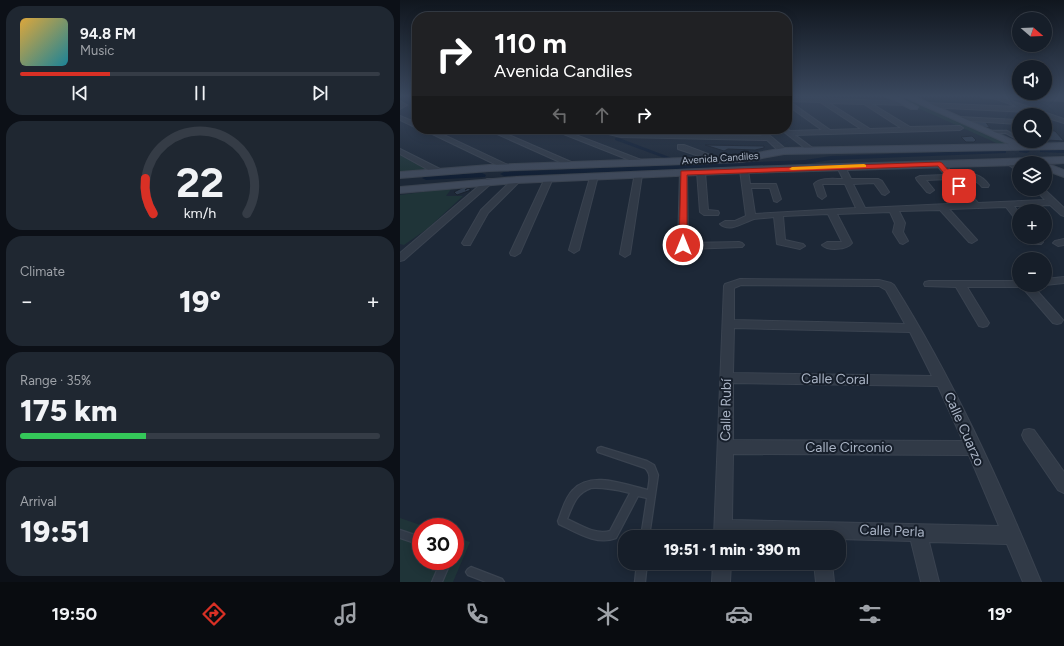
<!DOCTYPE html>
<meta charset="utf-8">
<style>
body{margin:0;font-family:Figtree,sans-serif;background:#1f2731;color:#f1f3f6;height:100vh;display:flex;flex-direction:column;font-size:15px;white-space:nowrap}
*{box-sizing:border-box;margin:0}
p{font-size:13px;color:#9ea2a8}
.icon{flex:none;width:22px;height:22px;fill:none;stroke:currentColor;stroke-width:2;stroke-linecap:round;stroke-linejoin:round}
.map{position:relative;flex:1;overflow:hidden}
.side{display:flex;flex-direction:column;gap:6px;padding:6px;background:#0c1017;width:400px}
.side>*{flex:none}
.banner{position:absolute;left:12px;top:12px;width:380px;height:122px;border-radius:16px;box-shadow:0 2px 10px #0003,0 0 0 1px #353c46;background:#202124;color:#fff;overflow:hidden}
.needle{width:26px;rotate:109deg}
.controls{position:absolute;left:612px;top:12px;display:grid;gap:8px}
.controls a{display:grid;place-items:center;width:40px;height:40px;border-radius:50%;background:#161e29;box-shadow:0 2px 10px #0003,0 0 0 1px #353c46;font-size:20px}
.speed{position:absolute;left:12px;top:518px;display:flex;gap:8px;font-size:20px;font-weight:700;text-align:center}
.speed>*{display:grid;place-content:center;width:52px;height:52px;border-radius:50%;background:#161e29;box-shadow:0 2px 10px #0003,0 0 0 1px #353c46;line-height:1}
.speed .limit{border:6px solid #d22;background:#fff;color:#111}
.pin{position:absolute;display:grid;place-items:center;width:34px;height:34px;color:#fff;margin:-17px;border-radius:8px;box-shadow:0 2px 6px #0006}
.me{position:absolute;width:44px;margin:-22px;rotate:0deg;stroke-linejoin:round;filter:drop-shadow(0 0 3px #0008)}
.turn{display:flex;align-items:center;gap:14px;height:84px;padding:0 16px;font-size:18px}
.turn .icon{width:52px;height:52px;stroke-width:2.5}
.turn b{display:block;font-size:28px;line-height:34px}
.lanes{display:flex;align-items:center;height:38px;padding:0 16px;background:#0003;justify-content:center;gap:20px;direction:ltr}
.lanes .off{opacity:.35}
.big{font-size:30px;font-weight:800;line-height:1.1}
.side .card{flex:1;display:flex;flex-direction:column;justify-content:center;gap:6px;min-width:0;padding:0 14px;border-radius:16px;background:#1f2731}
.side .dial{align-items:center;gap:0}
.dial svg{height:104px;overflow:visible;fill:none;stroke:#353c46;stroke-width:7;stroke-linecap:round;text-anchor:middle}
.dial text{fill:#f1f3f6;stroke:none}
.song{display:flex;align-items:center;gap:12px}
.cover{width:48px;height:48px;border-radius:6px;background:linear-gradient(135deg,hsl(40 70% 55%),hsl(190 70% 35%))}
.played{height:4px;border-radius:2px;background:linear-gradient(90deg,#d93025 25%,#353c46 25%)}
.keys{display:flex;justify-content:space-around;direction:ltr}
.heat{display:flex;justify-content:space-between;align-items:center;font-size:22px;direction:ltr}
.charge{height:6px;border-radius:3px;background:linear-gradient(90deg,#34c759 35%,#353c46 0)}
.trip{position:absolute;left:218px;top:530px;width:228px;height:40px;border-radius:16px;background:#161e29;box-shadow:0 2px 10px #0003,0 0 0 1px #353c46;font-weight:800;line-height:40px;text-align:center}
.dock{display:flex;height:64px;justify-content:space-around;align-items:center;background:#090c10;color:#9ea2a8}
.dock .icon{width:28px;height:28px}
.dock .active{color:#d93025}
.dock b{font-size:18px;color:#f1f3f6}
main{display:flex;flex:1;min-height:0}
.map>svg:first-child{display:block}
</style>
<main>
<section class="side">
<div class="card">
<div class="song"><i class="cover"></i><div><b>94.8 FM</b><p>Music</p></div></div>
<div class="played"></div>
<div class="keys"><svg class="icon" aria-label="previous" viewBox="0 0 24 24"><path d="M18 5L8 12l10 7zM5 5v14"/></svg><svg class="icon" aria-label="pause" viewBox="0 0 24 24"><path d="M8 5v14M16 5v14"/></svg><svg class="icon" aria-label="next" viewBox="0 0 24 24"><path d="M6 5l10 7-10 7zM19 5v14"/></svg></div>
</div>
<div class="card dial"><svg viewBox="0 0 100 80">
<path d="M14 69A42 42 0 1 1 86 69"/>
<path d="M14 69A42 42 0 0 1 8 42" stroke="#d93025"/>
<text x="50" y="56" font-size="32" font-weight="700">22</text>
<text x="50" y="72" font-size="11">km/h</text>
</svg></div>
<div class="card"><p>Climate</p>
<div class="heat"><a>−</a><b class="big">19°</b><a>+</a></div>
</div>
<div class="card"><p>Range · 35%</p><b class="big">175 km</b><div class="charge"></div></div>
<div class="card"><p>Arrival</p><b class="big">19:51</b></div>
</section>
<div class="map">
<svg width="664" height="582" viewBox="0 0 664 582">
<rect width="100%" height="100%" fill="#1d2837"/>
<path fill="#1f3438" d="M491,96H505L617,145L603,146Z
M0,155L26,169L0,172Z
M52,188L46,196H63L27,229L4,245L0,244V195Z
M0,518L26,527H21V561H55V537L70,542L53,582H0Z"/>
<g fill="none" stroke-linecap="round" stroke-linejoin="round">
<path fill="#111f34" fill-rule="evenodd" d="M215,138H219L272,158L267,159L215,140Z
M621,149H627L630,151L627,153L619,152V150Z
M642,149H664V153L640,152V150Z
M604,150L606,151V153L431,160L405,164L104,176L100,174L104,172L405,160L431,156Z
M82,173L86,175L85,177L26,180L22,178L26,176Z"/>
</g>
<path fill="#2f3c4e" stroke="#19212d" d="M572,121H585L590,128L583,127L572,123Z
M645,130L655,131L664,141L647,140L645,138Z
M572,136L576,140L574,142H566L561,137Z
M305,145L364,146V148L355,150L328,149L324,151Z
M66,186L68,188L65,190L68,188L71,190L57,195L54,192Z"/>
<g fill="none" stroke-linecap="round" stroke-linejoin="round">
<g stroke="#3a4350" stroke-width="2.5">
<path id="lane" d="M588,131H607L619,138V140L606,133H588Z
M631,141H641L651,146L648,147L639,143Z
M201,447L247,461L254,465L258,475L249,537H241L247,498L238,496L216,538C197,546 176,532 159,524L158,521C162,511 165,498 173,490C191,470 226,485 248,490C249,482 252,474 245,468L198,452L197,450L198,448ZM191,488C205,487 217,490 230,493L210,531C195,535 180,525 167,519C173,505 176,493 191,488Z
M0,530L21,537V545L0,538Z
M41,561H51L42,582H32Z
M237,563H247L245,582H235Z
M71,567L102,579L104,582H86L68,575L66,572L68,569Z"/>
</g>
<g stroke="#3a4350" stroke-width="2">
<path id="street" d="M588,96H597L664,119V123L645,117V115L631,112L526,107L523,105L526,103L619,107Z
M387,97L508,102L511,104L510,105L472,104L510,127L560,126L563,128L560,130L395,135L414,149L415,151L411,153L383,131L386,129L390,131L422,130L387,105ZM389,101L420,102L461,129L430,130ZM429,103L464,104L501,128L470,129Z
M0,101L7,105L0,109Z
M0,116L17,123V128L0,120Z
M559,117L619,120V124L557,120V118Z
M22,129H31L112,167L108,169H105Z
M86,129H95L178,165L177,167H171Z
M151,129H160L249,163L245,165H242Z
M202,129L221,133L362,136L355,129H362L388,151L387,153H381L367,140L221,137L200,132L199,131Z
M278,145H284L321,159L317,161H314L278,149Z
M0,149L40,169L41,171L40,173H34L0,154Z
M606,159H612L619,166V172L606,163Z
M537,162H543L553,174C569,174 579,171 589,185L588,187H582C575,178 568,179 557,179L578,203L645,200L635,189H644L664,208V216L661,215L650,205L614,206L619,213V230L614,227L613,216L606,207L549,209L577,240L572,243L569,242L540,210L499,211L505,223L503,232L508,241L503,244L500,243L493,232L495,223L490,212L437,214L452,243C447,250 428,251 422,245L427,242H442L428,214L383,216L385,240L403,244L405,246L400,249L377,244L374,217C367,218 360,218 354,219C344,222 330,233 320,224L325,221H335L346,216L340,170L344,168L348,170L350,184H376L381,199L377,202L374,201L370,188H351L355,214L456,208L445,184H422L426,196L422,199L418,196L414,184C420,177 434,179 443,179L437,167L441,165L445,167L451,179H478L482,181L489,192L485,195L482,194L474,183L453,184L465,208L569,203L549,179L526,180L534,190L530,193L527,192L517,180L516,178L520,176L545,175L536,164Z
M298,170H301L305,172L308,210L318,211L319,213L318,215H304L300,212L297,172Z
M280,171H286L287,173L288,243L339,242L342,243L344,245L342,247L288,249L280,247L278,245Z
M235,173H241L242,175L230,254L225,257L220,254Z
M191,174H197L198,176L179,250L174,253L169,250Z
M146,176H149L153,178L120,253L115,256L111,255L110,253Z
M114,178H120L121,180L88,213L70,245H64L62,243L81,210Z
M87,179H93L94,181L4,260L0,261V253Z
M625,237H637L643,242L641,244H635Z
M664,239V245L658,246L653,243L655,241Z
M664,277V283L645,285H643H645V279Z
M340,279L479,280L491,283L494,285C552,377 599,480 641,582H623L607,544L529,542L539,582H521L511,541L439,539V537H314L324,286L325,284ZM341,285L479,286L486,290L505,324L334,320V288ZM334,328L510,332L532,376L333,373ZM333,383L538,386L563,441L333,440ZM333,454L569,455L599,526L332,520Z
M529,281H619V285H632L663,320L661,323L657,324L653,323L622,287H567L589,323L587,326L583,327L579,326L556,287L525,286L524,284L525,282Z
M629,429L634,430L664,472V493L658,490L624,440L622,435L624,430Z
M313,563H331L330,582H312Z
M414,563H432L434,582H416Z"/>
</g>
<g stroke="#3a4350" stroke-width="2">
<path id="secondary" d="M485,96H496L518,107L517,109H511Z
M502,96H513L622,144L664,143V149L384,154L341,162L89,171L0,178V172L89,165L341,156L384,148L609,144Z
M580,96L664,97V101L584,98Z
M664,157V163L648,164L664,170V177L645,170V163H619V165L344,173L117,183L0,193V187L117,177L344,167Z"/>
</g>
<use href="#lane" fill="#313a47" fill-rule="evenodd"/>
<use href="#street" fill="#313a47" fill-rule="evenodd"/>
<use href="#secondary" fill="#3f495a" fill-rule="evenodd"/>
</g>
<linearGradient id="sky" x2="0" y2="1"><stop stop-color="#10161e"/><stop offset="0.54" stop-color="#3a485e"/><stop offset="1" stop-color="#3a485e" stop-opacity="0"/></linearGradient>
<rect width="664" height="178" fill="url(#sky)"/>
<path fill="#d93025" stroke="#8d1f18" d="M540,162L542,163L561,185V188H556L538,166L287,175V245L283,247L279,245L281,171Z"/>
<path fill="#f59e0b" d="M464,164L466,165V167L392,170L389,169L392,167Z"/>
<g text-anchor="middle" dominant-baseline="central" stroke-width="4" stroke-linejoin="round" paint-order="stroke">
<g font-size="10" fill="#aab4c5" stroke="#171f2b">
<text transform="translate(320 158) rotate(-4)">Avenida Candiles</text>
</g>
<g font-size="14" fill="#aab4c5" stroke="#171f2b">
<text transform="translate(435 379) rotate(1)">Calle Coral</text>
<text transform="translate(326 410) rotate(-89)">Calle Rubí</text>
<text transform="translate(564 429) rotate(66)">Calle Cuarzo</text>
<text x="449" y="447">Calle Circonio</text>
<text transform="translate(492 531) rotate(2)">Calle Perla</text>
</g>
</g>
</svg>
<div class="controls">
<a><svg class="needle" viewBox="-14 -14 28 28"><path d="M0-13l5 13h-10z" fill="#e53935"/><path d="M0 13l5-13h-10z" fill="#9ea2a8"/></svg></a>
<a><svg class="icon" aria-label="sound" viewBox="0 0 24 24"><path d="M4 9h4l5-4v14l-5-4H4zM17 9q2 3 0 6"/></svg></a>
<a><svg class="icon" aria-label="search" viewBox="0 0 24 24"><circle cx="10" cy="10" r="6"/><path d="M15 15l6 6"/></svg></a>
<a><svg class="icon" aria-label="layers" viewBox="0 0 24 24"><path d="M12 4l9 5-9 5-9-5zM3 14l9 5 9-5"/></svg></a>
<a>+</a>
<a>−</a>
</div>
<div class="speed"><div class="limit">30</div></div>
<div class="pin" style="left:559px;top:186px;background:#d93025"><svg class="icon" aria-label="arrive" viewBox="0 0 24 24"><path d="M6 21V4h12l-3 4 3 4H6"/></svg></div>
<svg class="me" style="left:283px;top:245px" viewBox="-20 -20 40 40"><circle r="17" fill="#d93025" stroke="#fff" stroke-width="3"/><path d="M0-11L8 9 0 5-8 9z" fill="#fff"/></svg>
<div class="trip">19:51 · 1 min · 390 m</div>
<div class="banner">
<div class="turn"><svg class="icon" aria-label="right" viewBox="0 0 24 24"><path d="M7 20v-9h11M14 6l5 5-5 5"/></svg><div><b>110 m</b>Avenida Candiles</div></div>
<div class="lanes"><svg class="icon off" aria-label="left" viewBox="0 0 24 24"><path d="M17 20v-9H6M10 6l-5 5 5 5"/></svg><svg class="icon off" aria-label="ahead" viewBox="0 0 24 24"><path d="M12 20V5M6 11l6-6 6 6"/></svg><svg class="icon" aria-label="right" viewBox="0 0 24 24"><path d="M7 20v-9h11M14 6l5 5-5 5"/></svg></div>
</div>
</div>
</main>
<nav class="dock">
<b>19:50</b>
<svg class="icon active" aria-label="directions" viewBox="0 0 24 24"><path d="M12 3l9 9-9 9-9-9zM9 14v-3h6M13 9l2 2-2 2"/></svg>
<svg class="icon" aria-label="music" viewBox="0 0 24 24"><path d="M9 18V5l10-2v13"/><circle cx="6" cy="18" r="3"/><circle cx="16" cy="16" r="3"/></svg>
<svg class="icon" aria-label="phone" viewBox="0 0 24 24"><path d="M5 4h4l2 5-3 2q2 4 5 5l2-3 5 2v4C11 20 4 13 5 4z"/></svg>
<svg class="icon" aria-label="climate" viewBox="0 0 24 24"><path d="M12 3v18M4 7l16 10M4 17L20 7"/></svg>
<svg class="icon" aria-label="car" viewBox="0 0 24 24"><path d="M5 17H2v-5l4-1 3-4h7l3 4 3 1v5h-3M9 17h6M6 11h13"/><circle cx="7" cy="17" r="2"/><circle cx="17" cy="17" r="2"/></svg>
<svg class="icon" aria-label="filters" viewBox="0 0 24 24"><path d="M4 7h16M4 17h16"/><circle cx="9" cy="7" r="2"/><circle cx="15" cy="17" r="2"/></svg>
<b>19°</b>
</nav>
